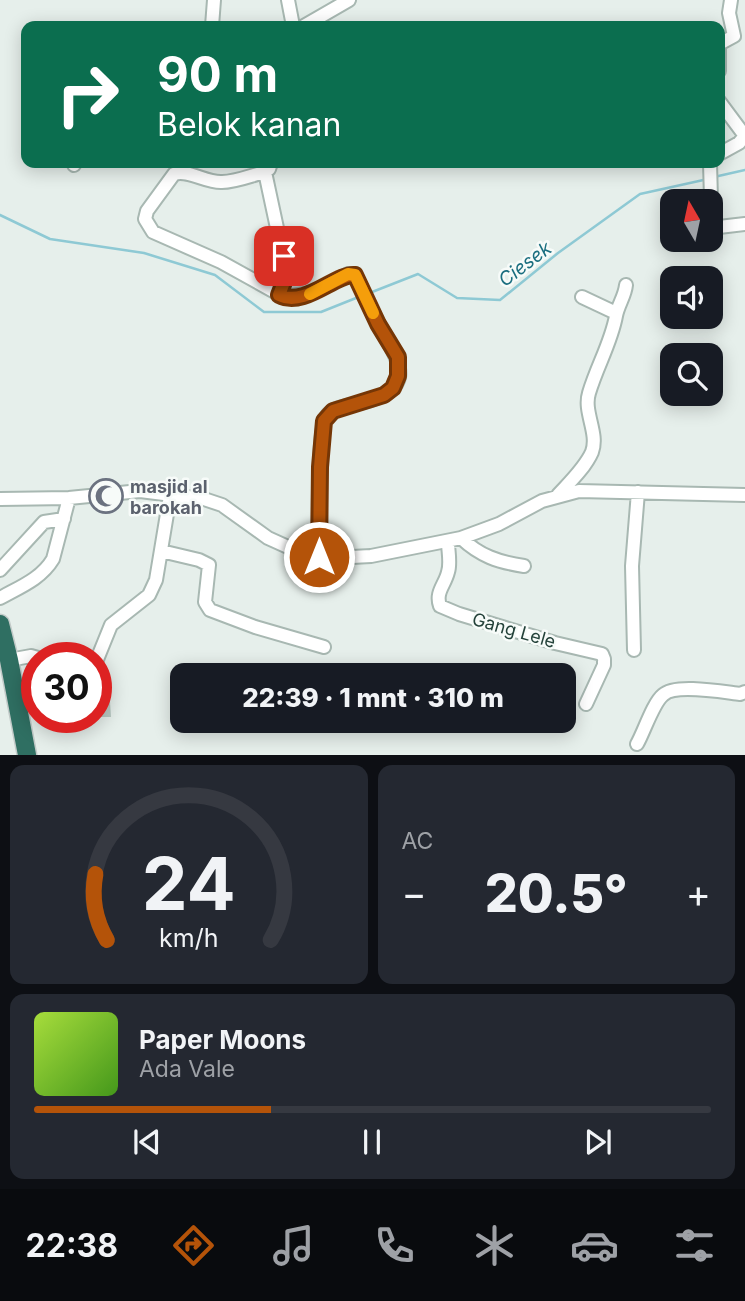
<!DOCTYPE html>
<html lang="id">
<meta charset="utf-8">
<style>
body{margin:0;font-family:Inter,sans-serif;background:#242831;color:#f1f3f6;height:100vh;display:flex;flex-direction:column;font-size:26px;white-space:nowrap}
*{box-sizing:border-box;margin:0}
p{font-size:23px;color:#9ea1a6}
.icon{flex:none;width:38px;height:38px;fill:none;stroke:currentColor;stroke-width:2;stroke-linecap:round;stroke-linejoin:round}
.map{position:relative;height:755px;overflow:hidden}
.panel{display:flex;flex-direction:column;gap:10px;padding:10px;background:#0d0f14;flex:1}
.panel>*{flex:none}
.hud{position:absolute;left:21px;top:21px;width:704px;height:147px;border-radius:14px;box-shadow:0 4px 18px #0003;background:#0b6e4f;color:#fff;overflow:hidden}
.needle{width:46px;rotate:351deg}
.controls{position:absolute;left:660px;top:189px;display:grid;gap:14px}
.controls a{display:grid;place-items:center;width:63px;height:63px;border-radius:14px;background:#171b24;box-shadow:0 4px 18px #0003;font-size:35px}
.speed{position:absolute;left:21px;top:642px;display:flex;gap:14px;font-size:35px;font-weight:700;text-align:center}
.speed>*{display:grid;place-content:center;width:91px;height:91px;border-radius:50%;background:#171b24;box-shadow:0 4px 18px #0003;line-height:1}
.speed .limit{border:10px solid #d22;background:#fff;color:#111}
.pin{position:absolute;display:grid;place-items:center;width:60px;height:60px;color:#fff;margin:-30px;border-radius:14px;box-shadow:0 4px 10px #0006}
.me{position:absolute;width:77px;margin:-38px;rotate:0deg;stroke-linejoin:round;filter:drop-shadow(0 0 5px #0008)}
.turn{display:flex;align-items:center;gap:24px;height:147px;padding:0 21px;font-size:32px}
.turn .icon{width:91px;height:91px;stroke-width:2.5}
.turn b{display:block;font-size:49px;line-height:60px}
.big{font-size:52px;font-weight:800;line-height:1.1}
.panel .tile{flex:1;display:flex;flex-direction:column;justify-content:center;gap:10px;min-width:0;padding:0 24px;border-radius:14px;background:#242831}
.panel .dial{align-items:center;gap:0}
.dial svg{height:182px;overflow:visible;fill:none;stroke:#363941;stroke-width:7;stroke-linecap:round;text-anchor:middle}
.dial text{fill:#f1f3f6;stroke:none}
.song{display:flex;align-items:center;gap:21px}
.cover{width:84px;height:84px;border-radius:10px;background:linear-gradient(135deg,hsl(80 70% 55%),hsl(100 70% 35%))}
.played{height:7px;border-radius:4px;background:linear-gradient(90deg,#b45309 35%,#363941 35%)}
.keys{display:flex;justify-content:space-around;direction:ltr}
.heat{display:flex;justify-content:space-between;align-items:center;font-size:38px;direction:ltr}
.panel .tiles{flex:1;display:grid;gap:10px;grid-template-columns:1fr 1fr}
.tile:last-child{grid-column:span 2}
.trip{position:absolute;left:170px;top:663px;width:406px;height:70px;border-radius:14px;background:#171b24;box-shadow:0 4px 18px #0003;font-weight:800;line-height:70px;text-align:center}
.tab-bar{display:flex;height:112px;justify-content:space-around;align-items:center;background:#090b0e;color:#9ea1a6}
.tab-bar .icon{width:49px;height:49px}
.tab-bar .on{color:#b45309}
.tab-bar b{font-size:32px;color:#f1f3f6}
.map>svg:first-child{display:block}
</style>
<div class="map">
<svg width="745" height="755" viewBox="0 0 745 755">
<rect width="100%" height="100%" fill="#e6efeb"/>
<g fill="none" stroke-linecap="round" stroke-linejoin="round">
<path stroke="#8ec9d4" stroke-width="2.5" d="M714,177L745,170
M0,215L50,239L144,253L215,275L264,312H321L361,296
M367,294L418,274L457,298L500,300L558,253L640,194L708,179"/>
</g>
<path fill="#bbcac4" stroke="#b8c9c2" stroke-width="2" d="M108,687L110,716H96V688Z"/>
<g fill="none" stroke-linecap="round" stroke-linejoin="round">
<g stroke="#a8b8b2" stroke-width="16">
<path id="minor" d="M288,0L293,26
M212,26L214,0
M304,26L349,0
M719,46L721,43L734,36L729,13L731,0
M719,47V71
M719,101L745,136L739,143L719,154
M271,163L269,169L265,172C252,175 236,182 222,182C206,183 188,169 174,174L147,211L145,219L153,232L221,262L284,297L312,293L348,274H355C363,291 370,308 378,323C399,362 420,389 360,403C349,406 332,407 326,417C317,432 319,534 319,557
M710,163L711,199L715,224L719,227L745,224
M74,165L75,163
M265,172L286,270L285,280L279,295
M582,297L616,313
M558,495C569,483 585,468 592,452C599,433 583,412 589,393C597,366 611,343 616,316C618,305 625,296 626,285
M0,499L69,498L140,491L204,499L222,505L268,538L299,552L308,556L333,558L371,556L461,538L499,524L542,501L579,491L745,495
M461,538C480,556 498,562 524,566
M448,542C448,551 451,563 448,572C445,585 435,592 440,606L459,614L555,643L602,654L604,659V665L586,704
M161,551L199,560L209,565L205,602L210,610L255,627L324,647
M0,570L44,522L64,519
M0,598C20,587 41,579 53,559L69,498
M634,650L632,566L638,492
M9,660L31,656L38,658
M96,662L111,625L149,595L156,580L170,496
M637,744C644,732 653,703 663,695C675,683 723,692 740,694L745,692"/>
</g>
<g stroke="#c2cac8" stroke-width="21">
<path id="highway" d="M0,624L9,660L27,755"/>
</g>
<use href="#minor" stroke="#fff" stroke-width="12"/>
<use href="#highway" stroke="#2f6f62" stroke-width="18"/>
</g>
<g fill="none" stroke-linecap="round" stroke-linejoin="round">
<g stroke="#753606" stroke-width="18">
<path id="route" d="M284,256L286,277L279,295C305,308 336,273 355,275L378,324L398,357V376L393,388L384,395L333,411L324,421L320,467L319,557"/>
</g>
<use href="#route" stroke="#b45309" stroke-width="12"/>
<path stroke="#f59e0b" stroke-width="12" d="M310,294L348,274L355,275L373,313"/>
</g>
<defs>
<g id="mosque-ring" transform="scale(1.75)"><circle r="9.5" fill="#f7fbf9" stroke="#6b7280" stroke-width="1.5"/><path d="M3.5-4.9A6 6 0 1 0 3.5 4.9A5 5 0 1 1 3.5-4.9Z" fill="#6b7280"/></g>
</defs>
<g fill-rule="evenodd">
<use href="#mosque-ring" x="106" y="496"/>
</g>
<g text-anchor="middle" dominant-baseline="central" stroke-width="5" stroke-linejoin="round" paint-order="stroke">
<g font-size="18" font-weight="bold" fill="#5b616d" stroke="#f7fbf9" text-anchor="start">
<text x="130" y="486">masjid al<tspan x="130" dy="21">barokah</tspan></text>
</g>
<g font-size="18" fill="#24423a" stroke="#f7fbf9">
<text transform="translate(514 630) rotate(16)">Gang Lele</text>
</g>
<g font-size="19" font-style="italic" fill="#1c6f80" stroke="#f7fbf9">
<text transform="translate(525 264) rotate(-37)">Ciesek</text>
</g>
</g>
</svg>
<div class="controls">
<a><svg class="needle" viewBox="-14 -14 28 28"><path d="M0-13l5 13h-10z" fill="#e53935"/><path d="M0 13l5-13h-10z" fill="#9ea1a6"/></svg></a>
<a><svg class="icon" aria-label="sound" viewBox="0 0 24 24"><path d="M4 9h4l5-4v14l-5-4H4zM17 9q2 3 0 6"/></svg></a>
<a><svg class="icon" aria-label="search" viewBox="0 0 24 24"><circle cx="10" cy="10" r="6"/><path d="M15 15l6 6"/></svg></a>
</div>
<div class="speed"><div class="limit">30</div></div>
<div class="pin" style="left:284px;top:256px;background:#d93025"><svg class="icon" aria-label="arrive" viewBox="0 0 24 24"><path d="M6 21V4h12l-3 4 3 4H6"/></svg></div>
<svg class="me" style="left:319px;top:557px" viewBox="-20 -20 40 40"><circle r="17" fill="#b45309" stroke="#fff" stroke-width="3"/><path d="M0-11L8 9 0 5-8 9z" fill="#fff"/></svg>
<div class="trip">22:39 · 1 mnt · 310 m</div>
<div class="hud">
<div class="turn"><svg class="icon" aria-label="right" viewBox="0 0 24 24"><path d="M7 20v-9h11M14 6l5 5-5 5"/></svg><div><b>90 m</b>Belok kanan</div></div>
</div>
</div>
<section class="panel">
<div class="tiles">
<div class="tile dial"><svg viewBox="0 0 100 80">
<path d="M14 69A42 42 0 1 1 86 69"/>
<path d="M14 69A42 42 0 0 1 9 40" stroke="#b45309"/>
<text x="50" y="56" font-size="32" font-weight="700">24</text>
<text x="50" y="72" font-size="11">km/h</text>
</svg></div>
<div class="tile"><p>AC</p>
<div class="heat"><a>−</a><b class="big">20.5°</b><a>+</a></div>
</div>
<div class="tile">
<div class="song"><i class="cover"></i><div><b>Paper Moons</b><p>Ada Vale</p></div></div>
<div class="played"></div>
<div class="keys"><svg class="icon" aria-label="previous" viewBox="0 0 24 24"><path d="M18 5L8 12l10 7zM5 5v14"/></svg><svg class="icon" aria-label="pause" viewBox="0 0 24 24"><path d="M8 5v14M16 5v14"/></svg><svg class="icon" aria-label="next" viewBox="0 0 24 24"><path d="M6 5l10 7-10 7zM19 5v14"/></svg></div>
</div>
</div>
</section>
<nav class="tab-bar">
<b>22:38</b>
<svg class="icon on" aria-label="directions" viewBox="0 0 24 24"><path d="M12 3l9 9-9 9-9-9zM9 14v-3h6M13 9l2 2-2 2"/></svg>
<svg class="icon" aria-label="music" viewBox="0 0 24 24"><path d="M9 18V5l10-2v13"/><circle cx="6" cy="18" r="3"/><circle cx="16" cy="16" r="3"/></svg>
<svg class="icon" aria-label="phone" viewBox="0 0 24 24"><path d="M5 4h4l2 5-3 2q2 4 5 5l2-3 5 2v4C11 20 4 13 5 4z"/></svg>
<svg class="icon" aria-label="climate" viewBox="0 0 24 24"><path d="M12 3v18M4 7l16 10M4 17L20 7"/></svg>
<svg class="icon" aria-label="car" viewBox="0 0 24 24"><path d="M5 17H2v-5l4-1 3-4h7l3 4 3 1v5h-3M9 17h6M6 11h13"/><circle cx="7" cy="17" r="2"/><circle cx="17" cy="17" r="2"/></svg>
<svg class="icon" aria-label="filters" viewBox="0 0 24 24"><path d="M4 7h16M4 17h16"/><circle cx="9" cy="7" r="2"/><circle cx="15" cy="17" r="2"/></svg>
</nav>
